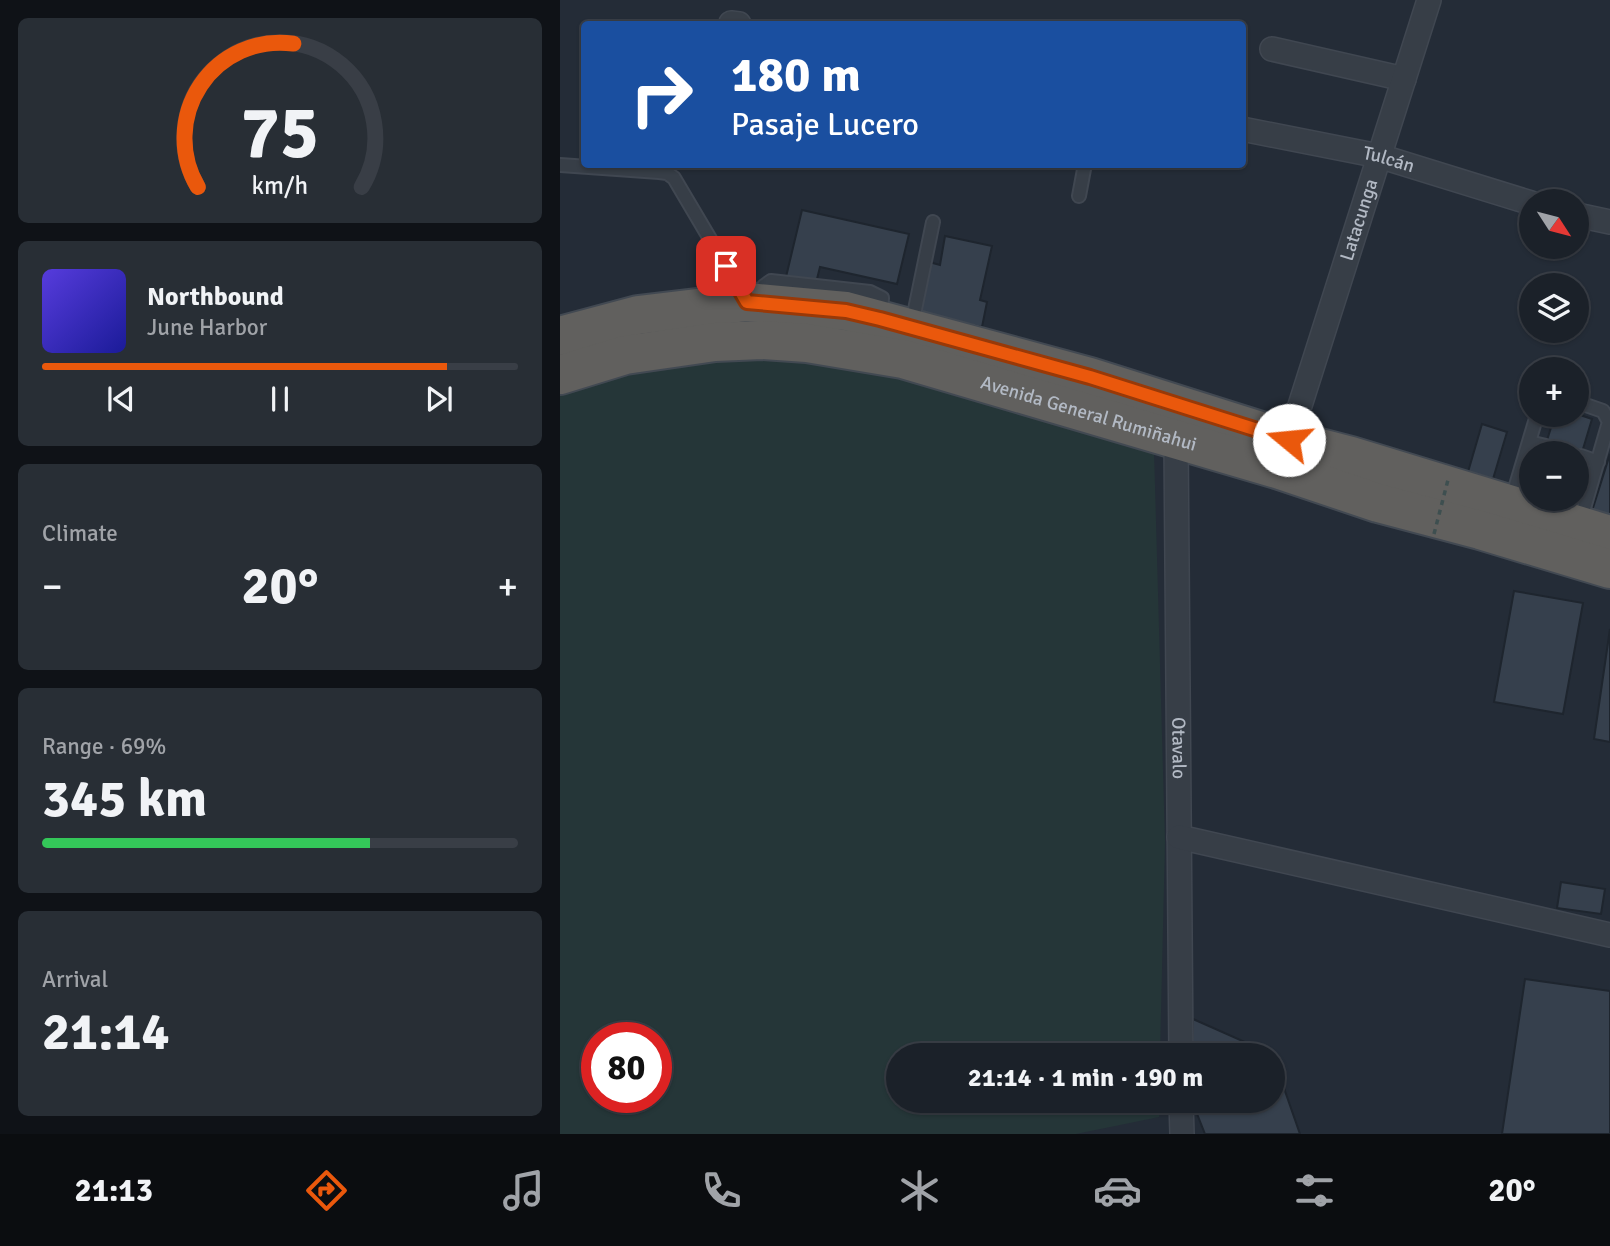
<!DOCTYPE html>
<meta charset="utf-8">
<style>
body{margin:0;font-family:Signika,sans-serif;background:#282e35;color:#f1f3f6;height:100vh;display:flex;flex-direction:column;font-size:26px;white-space:nowrap}
*{box-sizing:border-box;margin:0}
p{font-size:23px;color:#a0a3a8}
.icon{flex:none;width:38px;height:38px;fill:none;stroke:currentColor;stroke-width:2;stroke-linecap:round;stroke-linejoin:round}
.map{position:relative;flex:1;overflow:hidden}
.sheet{display:flex;flex-direction:column;gap:18px;padding:18px;background:#0f1217;width:560px}
.sheet>*{flex:none}
.top-card{position:absolute;left:21px;top:21px;width:665px;height:147px;border-radius:7px;box-shadow:0 2px 5px #0004,0 0 0 2px #393e46;background:#1a4fa0;color:#fff;overflow:hidden}
.needle{width:46px;rotate:126deg}
.buttons{position:absolute;left:959px;top:189px;display:grid;gap:14px}
.buttons a{display:grid;place-items:center;width:70px;height:70px;border-radius:50%;background:#1b2129;box-shadow:0 2px 5px #0004,0 0 0 2px #393e46;font-size:35px}
.speed{position:absolute;left:21px;top:1022px;display:flex;gap:14px;font-size:35px;font-weight:700;text-align:center}
.speed>*{display:grid;place-content:center;width:91px;height:91px;border-radius:50%;background:#1b2129;box-shadow:0 2px 5px #0004,0 0 0 2px #393e46;line-height:1}
.speed .limit{border:10px solid #d22;background:#fff;color:#111}
.pin{position:absolute;display:grid;place-items:center;width:60px;height:60px;color:#fff;margin:-30px;border-radius:14px;box-shadow:0 4px 10px #0006}
.me{position:absolute;width:77px;margin:-38px;rotate:287deg;stroke-linejoin:round;filter:drop-shadow(0 0 5px #0008)}
.turn{display:flex;align-items:center;gap:24px;height:147px;padding:0 35px;font-size:32px}
.turn .icon{width:91px;height:91px;stroke-width:2.5}
.turn b{display:block;font-size:49px;line-height:60px}
.big{font-size:52px;font-weight:700;line-height:1.1}
.sheet .card{flex:1;display:flex;flex-direction:column;justify-content:center;gap:10px;min-width:0;padding:0 24px;border-radius:10px;background:#282e35}
.sheet .dial{align-items:center;gap:0}
.dial svg{height:182px;overflow:visible;fill:none;stroke:#393e46;stroke-width:7;stroke-linecap:round;text-anchor:middle}
.dial text{fill:#f1f3f6;stroke:none}
.song{display:flex;align-items:center;gap:21px}
.cover{width:84px;height:84px;border-radius:10px;background:linear-gradient(135deg,hsl(250 70% 55%),hsl(240 70% 35%))}
.played{height:7px;border-radius:4px;background:linear-gradient(90deg,#ea580c 85%,#393e46 85%)}
.keys{display:flex;justify-content:space-around;direction:ltr}
.heat{display:flex;justify-content:space-between;align-items:center;font-size:38px;direction:ltr}
.charge{height:10px;border-radius:5px;background:linear-gradient(90deg,#34c759 69%,#393e46 0)}
.trip{position:absolute;left:326px;top:1043px;width:399px;height:70px;border-radius:35px;background:#1b2129;box-shadow:0 2px 5px #0004,0 0 0 2px #393e46;font-weight:700;line-height:70px;text-align:center}
.dock{display:flex;height:112px;justify-content:space-around;align-items:center;background:#0b0d10;color:#a0a3a8}
.dock .icon{width:49px;height:49px}
.dock .selected{color:#ea580c}
.dock b{font-size:32px;color:#f1f3f6}
main{display:flex;flex:1;min-height:0}
.map>svg:first-child{display:block}
</style>
<main>
<section class="sheet">
<div class="card dial"><svg viewBox="0 0 100 80">
<path d="M14 69A42 42 0 1 1 86 69"/>
<path d="M14 69A42 42 0 0 1 56 6" stroke="#ea580c"/>
<text x="50" y="56" font-size="32" font-weight="700">75</text>
<text x="50" y="72" font-size="11">km/h</text>
</svg></div>
<div class="card">
<div class="song"><i class="cover"></i><div><b>Northbound</b><p>June Harbor</p></div></div>
<div class="played"></div>
<div class="keys"><svg class="icon" aria-label="previous" viewBox="0 0 24 24"><path d="M18 5L8 12l10 7zM5 5v14"/></svg><svg class="icon" aria-label="pause" viewBox="0 0 24 24"><path d="M8 5v14M16 5v14"/></svg><svg class="icon" aria-label="next" viewBox="0 0 24 24"><path d="M6 5l10 7-10 7zM19 5v14"/></svg></div>
</div>
<div class="card"><p>Climate</p>
<div class="heat"><a>−</a><b class="big">20°</b><a>+</a></div>
</div>
<div class="card"><p>Range · 69%</p><b class="big">345 km</b><div class="charge"></div></div>
<div class="card"><p>Arrival</p><b class="big">21:14</b></div>
</section>
<div class="map">
<svg width="1050" height="1134" viewBox="0 0 1050 1134">
<rect width="100%" height="100%" fill="#242c37"/>
<path fill="#253638" fill-rule="evenodd" d="M201,357L294,364L594,450L605,842L600,1055H338V1101H599V1117L516,1134H0V394L16,387L105,364ZM37,1038H96V1097H37Z"/>
<path fill="#36404d" stroke="#1e252e" stroke-width="2" d="M242,210L349,234L337,284L260,267L256,283L226,277Z
M385,236L432,246L420,300L427,302L422,327L358,314L369,262L380,265Z
M1017,414L1032,419L1017,469V453H983L995,415Z
M922,424L947,432L933,479L908,472Z
M1050,454V516L1032,511Z
M954,591L1023,603L1003,714L934,702Z
M1050,629V742L1034,739Z
M1001,882L1045,889L1041,914L997,908Z
M965,979L1050,991V1134H942Z
M633,1019L712,1054L740,1134H645L632,1101H712V1055H633Z"/>
<g fill="none" stroke-linecap="round" stroke-linejoin="round">
<g stroke="#404751" stroke-width="16">
<path id="service" d="M0,165L99,172L107,173L114,178L185,298
M519,196L525,164
M200,299L204,286L211,281L310,292L322,298L321,315
M352,324L373,222
M1017,402L1043,411L1049,422L1020,522
M969,442L986,446
M1021,456L1038,462
M951,502L977,415"/>
</g>
<g stroke="#404751" stroke-width="26">
<g id="minor">
<path d="M171,23L179,24"/>
<path d="M712,49L844,79"/>
<path id="s1" d="M682,129L819,156L971,203"/>
<path d="M1017,215L1050,222"/>
<path id="s2" d="M616,440L621,1055"/>
<path id="s3" d="M729,440L869,0"/>
<path d="M619,837L1050,935"/>
<path d="M621,1101L622,1134"/>
</g>
</g>
<g stroke="#424952" stroke-width="42">
<g id="trunk">
<path d="M0,336L78,315L187,302L286,311L530,377L729,440L791,456L1050,535"/>
<path id="s4" d="M0,375L65,355L155,342L202,340L247,343L343,359L720,470L818,503L920,530L1050,569"/>
</g>
</g>
<use href="#service" stroke="#373e47" stroke-width="12"/>
<use href="#minor" stroke="#373e47" stroke-width="23"/>
<use href="#trunk" stroke="#61605e" stroke-width="38"/>
<path stroke="#3e4f50" stroke-width="3.5" stroke-dasharray="5 5" stroke-linecap="butt" d="M874,534L889,476"/>
</g>
<g fill="none" stroke-linecap="round" stroke-linejoin="round">
<g stroke="#983908" stroke-width="18">
<path id="route" d="M166,266L187,302L286,311L320,319L530,377L729,440"/>
</g>
<use href="#route" stroke="#ea580c" stroke-width="12"/>
</g>
<g text-anchor="middle" dominant-baseline="central" stroke-width="7" stroke-linejoin="round" paint-order="stroke">
<g font-size="19" fill="#b2b9c4" stroke="#1c232c">
<text stroke="none"><textPath href="#s1" startOffset="150">Tulcán</textPath></text>
<text stroke="none"><textPath href="#s3" startOffset="231">Latacunga</textPath></text>
<text stroke="none"><textPath href="#s4" startOffset="542">Avenida General Rumiñahui</textPath></text>
<text stroke="none"><textPath href="#s2" startOffset="308">Otavalo</textPath></text>
</g>
</g>
</svg>
<div class="buttons">
<a><svg class="needle" viewBox="-14 -14 28 28"><path d="M0-13l5 13h-10z" fill="#e53935"/><path d="M0 13l5-13h-10z" fill="#a0a3a8"/></svg></a>
<a><svg class="icon" aria-label="layers" viewBox="0 0 24 24"><path d="M12 4l9 5-9 5-9-5zM3 14l9 5 9-5"/></svg></a>
<a>+</a>
<a>−</a>
</div>
<div class="speed"><div class="limit">80</div></div>
<div class="pin" style="left:166px;top:266px;background:#d93025"><svg class="icon" aria-label="arrive" viewBox="0 0 24 24"><path d="M6 21V4h12l-3 4 3 4H6"/></svg></div>
<svg class="me" style="left:729px;top:440px" viewBox="-20 -20 40 40"><circle r="19" fill="#fff"/><path d="M0-13L10 11 0 6-10 11z" fill="#ea580c"/></svg>
<div class="trip">21:14 · 1 min · 190 m</div>
<div class="top-card">
<div class="turn"><svg class="icon" aria-label="right" viewBox="0 0 24 24"><path d="M7 20v-9h11M14 6l5 5-5 5"/></svg><div><b>180 m</b>Pasaje Lucero</div></div>
</div>
</div>
</main>
<nav class="dock">
<b>21:13</b>
<svg class="icon selected" aria-label="directions" viewBox="0 0 24 24"><path d="M12 3l9 9-9 9-9-9zM9 14v-3h6M13 9l2 2-2 2"/></svg>
<svg class="icon" aria-label="music" viewBox="0 0 24 24"><path d="M9 18V5l10-2v13"/><circle cx="6" cy="18" r="3"/><circle cx="16" cy="16" r="3"/></svg>
<svg class="icon" aria-label="phone" viewBox="0 0 24 24"><path d="M5 4h4l2 5-3 2q2 4 5 5l2-3 5 2v4C11 20 4 13 5 4z"/></svg>
<svg class="icon" aria-label="climate" viewBox="0 0 24 24"><path d="M12 3v18M4 7l16 10M4 17L20 7"/></svg>
<svg class="icon" aria-label="car" viewBox="0 0 24 24"><path d="M5 17H2v-5l4-1 3-4h7l3 4 3 1v5h-3M9 17h6M6 11h13"/><circle cx="7" cy="17" r="2"/><circle cx="17" cy="17" r="2"/></svg>
<svg class="icon" aria-label="filters" viewBox="0 0 24 24"><path d="M4 7h16M4 17h16"/><circle cx="9" cy="7" r="2"/><circle cx="15" cy="17" r="2"/></svg>
<b>20°</b>
</nav>
